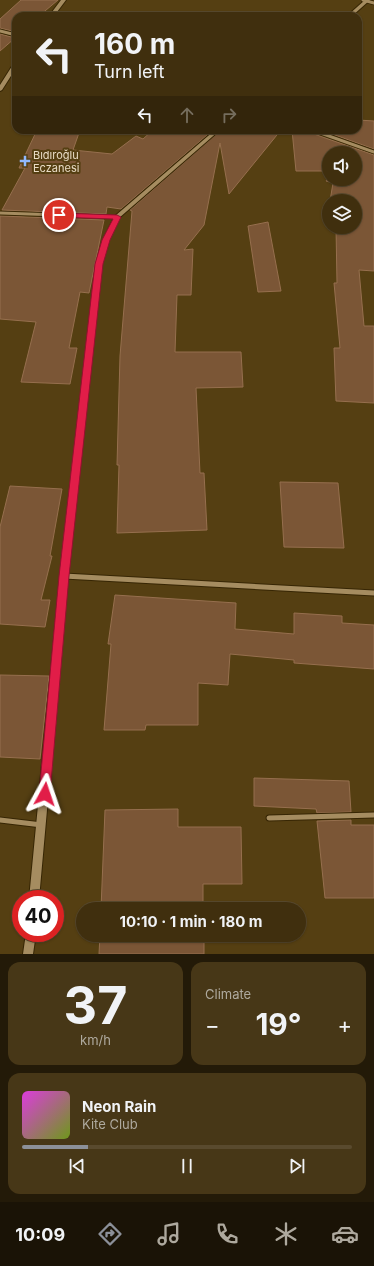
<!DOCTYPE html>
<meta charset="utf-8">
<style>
body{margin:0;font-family:Inter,sans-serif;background:#473717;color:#f1f3f6;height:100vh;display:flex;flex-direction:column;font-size:15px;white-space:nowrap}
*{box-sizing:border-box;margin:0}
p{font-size:13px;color:#aea99e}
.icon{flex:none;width:22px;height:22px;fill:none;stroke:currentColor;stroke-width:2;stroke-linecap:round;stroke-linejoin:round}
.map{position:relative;height:954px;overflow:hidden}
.details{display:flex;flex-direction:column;gap:8px;padding:8px;background:#231a08;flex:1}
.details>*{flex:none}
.top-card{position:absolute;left:12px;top:12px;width:350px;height:122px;border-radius:12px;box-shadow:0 1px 3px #0004,0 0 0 1px #594a2e;background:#402f0e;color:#f1f3f6;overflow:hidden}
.buttons{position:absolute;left:322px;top:146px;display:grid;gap:8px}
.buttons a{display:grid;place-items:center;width:40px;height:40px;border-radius:50%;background:#402f0e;box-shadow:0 1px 3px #0004,0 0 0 1px #594a2e;font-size:20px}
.speed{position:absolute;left:12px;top:890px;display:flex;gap:8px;font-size:20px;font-weight:700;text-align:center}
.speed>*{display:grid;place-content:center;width:52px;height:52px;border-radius:50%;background:#402f0e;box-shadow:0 1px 3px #0004,0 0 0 1px #594a2e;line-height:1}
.speed .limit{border:6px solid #d22;background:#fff;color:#111}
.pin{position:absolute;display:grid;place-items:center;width:34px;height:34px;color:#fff;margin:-17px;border:2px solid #fff;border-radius:50%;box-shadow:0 1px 4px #0007}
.me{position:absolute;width:44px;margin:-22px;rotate:5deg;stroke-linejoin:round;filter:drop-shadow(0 0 3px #0008)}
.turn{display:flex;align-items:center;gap:14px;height:84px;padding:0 16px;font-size:18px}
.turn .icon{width:52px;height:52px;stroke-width:2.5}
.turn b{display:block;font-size:28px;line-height:34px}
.lanes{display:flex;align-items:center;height:38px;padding:0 16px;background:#0003;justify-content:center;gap:20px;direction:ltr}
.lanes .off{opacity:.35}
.big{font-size:30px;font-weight:700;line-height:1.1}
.details .widget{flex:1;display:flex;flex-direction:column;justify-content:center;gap:6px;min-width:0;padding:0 14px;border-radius:12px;background:#473717}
.details .dial{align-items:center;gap:0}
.dial b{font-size:52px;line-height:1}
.song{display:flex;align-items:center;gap:12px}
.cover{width:48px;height:48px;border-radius:6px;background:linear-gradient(135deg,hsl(300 70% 55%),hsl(80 70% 35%))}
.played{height:4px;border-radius:2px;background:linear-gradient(90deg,#8c9099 20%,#594a2e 20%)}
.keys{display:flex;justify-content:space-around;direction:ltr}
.heat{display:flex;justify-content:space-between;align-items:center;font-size:22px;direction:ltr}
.details .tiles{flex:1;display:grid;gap:8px;grid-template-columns:1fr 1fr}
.widget:last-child{grid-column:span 2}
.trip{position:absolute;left:76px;top:902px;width:230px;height:40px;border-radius:20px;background:#402f0e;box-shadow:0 1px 3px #0004,0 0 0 1px #594a2e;font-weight:700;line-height:40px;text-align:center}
.tab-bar{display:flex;height:64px;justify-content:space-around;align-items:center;background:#1a1306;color:#aea99e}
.tab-bar .icon{width:28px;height:28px}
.tab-bar .current{color:#8c9099}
.tab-bar b{font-size:18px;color:#f1f3f6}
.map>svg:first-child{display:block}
</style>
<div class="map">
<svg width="374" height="954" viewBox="0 0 374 954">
<rect width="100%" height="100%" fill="#553f12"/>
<path fill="#7b5636" stroke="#966f4e" d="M21,0H58L39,16H16V32L0,28V19Z
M0,34L15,38L0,51Z
M358,120L374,121V149L321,130H358Z
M37,130H80L73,150L112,154L136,136L143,139L153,130H213L121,209L107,207L106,214L2,210L25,168H19Z
M221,130H281L229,194L220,143L204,225L184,250L193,249L191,295H177L175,352H241L243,387L196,388L200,473H204L207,530L117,533L119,465H117L120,356L132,211L130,210Z
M292,130H309L311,133L374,155V271L359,270L364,326H374V403L336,401L334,348H340L334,283H337L336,227H355V201H330L333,183L326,181L329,177V179H355V153H329V171H296Z
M0,216L104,220L89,293L80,292L69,348H77L70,384L21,382L36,322L0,319Z
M268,222L281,291L258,292L248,226Z
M280,482L338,483L344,548L284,547Z
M10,486L62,489L50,556H52L41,600H50L45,627L0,624V527Z
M115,595L236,603L235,629L294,634V613L342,616V623L374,625V669L294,663V660L230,654L228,685L198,683V725H146L145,730H104L111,644H108Z
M0,675L49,676L40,759L0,757Z
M254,778L349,781L351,812L317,813L316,809L254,806Z
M178,809V827H241L242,884H203V909H101L105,810Z
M351,820V825H374V898H325L317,821Z
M100,935H204V954H99Z"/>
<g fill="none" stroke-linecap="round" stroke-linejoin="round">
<g stroke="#372604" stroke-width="4.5">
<path id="minor-far1" d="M363,0L374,3
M0,31L16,35
M312,130L374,152
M0,213L117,217"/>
</g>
<g stroke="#372604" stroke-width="7">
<path id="minor" d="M64,576L374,593
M269,818L374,815
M0,820L42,825"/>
</g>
<g stroke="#372604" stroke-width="2">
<path id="tertiary" d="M365,0H370L352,16H347Z
M215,130H220L119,218L109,240L102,264L68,576L39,899H29L60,576L96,264L103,240L115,216Z
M26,933H36L33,954H23Z"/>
</g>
<g stroke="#372604" stroke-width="2">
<path id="secondary" d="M61,0H66L54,16H49Z
M16,62V68L2,90L0,91V85L14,63Z"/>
</g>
<use href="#minor-far1" stroke="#a58c60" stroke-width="3"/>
<use href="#minor" stroke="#a58c60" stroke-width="5"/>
<use href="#tertiary" fill="#a58c60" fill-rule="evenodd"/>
<use href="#secondary" fill="#a58c60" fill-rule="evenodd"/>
</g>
<path fill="#e11d48" stroke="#92132f" d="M59,213L117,215L121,217L110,240L103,264L69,576L50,794L49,798L45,800L41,798L39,794L59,576L95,264L102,240L113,219L56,217L55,215Z"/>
<path fill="#91b8fd" stroke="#553f12" stroke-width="1.5" d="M23 155h4v4h4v4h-4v4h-4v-4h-4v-4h4z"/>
<g text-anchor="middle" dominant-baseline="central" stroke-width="4" stroke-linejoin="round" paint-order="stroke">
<g font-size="11" fill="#e9dcc5" stroke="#553f12" text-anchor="start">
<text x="33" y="155">Bıdıroğlu<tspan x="33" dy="13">Eczanesi</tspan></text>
</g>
</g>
</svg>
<div class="buttons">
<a><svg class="icon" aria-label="sound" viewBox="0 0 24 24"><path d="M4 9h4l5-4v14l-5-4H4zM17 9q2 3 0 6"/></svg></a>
<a><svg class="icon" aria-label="layers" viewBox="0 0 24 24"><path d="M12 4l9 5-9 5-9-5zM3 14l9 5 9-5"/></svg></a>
</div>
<div class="speed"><div class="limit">40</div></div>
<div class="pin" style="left:59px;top:215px;background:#d93025"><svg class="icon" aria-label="arrive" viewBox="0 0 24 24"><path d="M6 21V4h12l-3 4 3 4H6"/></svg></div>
<svg class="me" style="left:45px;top:794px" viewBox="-20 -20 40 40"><path d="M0-17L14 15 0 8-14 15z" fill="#e11d48" stroke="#fff" stroke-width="4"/></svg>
<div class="trip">10:10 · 1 min · 180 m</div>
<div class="top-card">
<div class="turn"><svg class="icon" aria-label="left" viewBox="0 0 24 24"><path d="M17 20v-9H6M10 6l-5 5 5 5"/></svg><div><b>160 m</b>Turn left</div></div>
<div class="lanes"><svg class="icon" aria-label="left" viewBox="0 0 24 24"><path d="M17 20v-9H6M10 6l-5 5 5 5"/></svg><svg class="icon off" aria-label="ahead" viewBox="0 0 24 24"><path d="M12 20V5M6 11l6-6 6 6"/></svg><svg class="icon off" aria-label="right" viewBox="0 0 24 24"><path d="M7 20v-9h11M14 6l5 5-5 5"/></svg></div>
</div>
</div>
<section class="details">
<div class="tiles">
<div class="widget dial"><b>37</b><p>km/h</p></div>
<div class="widget"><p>Climate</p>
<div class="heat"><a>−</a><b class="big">19°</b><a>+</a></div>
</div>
<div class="widget">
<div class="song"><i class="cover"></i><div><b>Neon Rain</b><p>Kite Club</p></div></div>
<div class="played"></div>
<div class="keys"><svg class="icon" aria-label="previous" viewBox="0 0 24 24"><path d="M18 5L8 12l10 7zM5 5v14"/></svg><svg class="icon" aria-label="pause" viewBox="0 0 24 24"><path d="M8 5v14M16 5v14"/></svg><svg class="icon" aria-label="next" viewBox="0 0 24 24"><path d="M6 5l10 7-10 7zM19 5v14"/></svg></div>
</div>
</div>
</section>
<nav class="tab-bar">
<b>10:09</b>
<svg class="icon current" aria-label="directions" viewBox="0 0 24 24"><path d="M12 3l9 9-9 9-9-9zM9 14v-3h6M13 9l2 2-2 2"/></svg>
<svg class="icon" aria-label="music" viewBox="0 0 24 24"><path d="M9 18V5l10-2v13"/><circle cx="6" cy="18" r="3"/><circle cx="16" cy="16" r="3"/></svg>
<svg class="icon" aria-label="phone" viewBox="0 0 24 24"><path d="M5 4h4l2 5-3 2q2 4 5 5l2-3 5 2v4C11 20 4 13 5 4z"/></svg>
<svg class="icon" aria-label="climate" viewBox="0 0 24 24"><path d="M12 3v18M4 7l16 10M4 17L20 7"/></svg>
<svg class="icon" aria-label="car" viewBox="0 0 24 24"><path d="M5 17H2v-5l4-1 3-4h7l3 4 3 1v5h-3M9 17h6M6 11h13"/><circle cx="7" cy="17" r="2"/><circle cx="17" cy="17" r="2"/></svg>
</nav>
